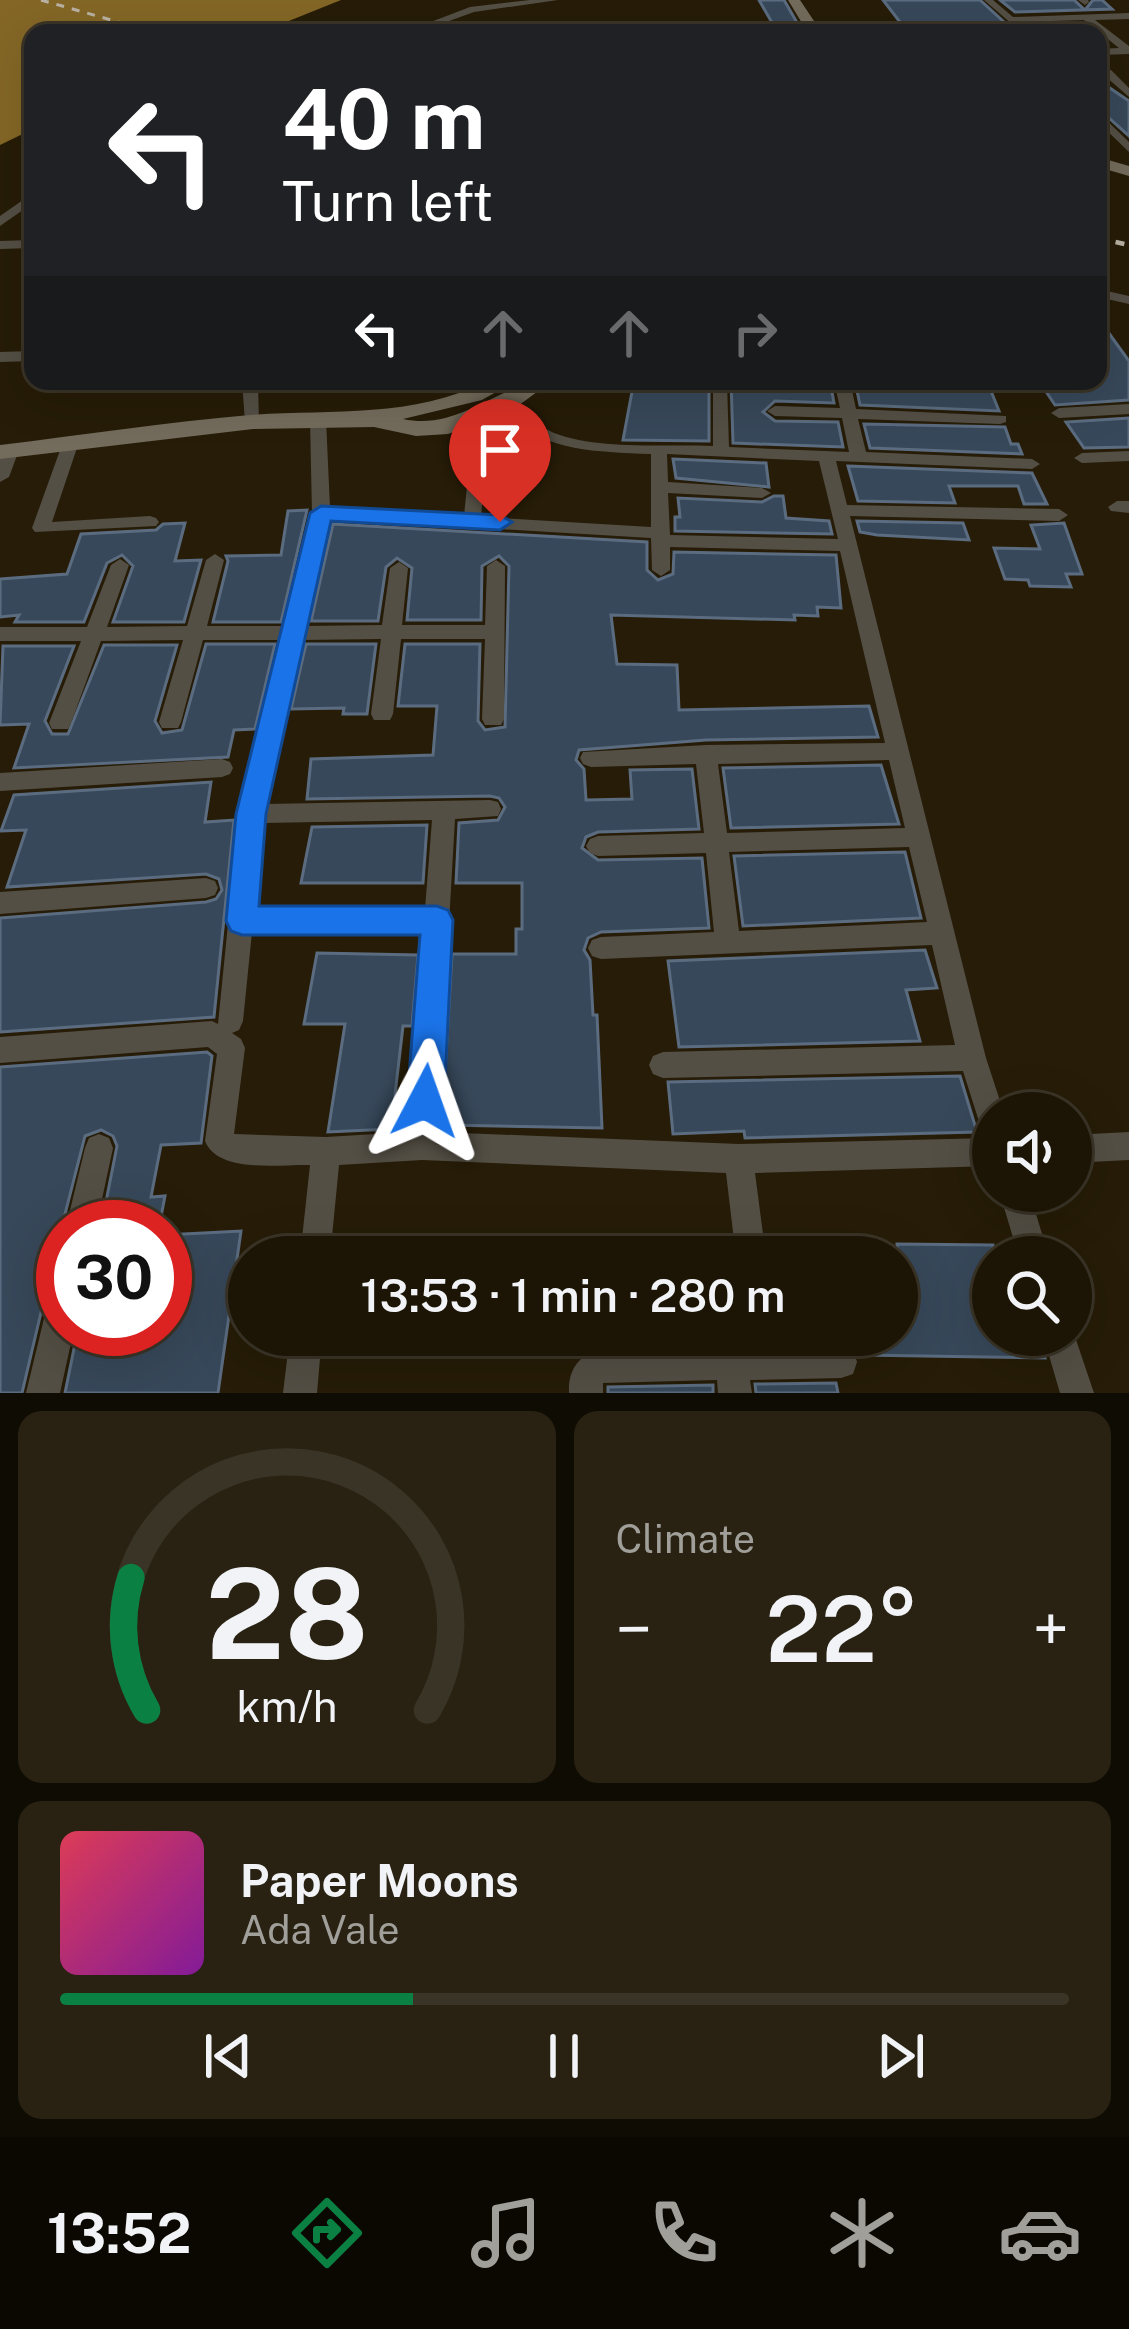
<!DOCTYPE html>
<meta charset="utf-8">
<style>
body{margin:0;font-family:"Public Sans",sans-serif;background:#292213;color:#f1f3f6;height:100vh;display:flex;flex-direction:column;font-size:45px;white-space:nowrap}
*{box-sizing:border-box;margin:0}
p{font-size:39px;color:#a09f9a}
.icon{flex:none;width:66px;height:66px;fill:none;stroke:currentColor;stroke-width:2;stroke-linecap:round;stroke-linejoin:round}
.map{position:relative;height:1393px;overflow:hidden}
.details{display:flex;flex-direction:column;gap:18px;padding:18px;background:#0f0c03;flex:1}
.details>*{flex:none}
.top-card{position:absolute;left:24px;top:24px;width:1083px;height:366px;border-radius:24px;box-shadow:0 12px 48px #0002,0 0 0 3px #3a3427;background:#202124;color:#fff;overflow:hidden}
.buttons{position:absolute;left:972px;top:1092px;display:grid;gap:24px}
.buttons a{display:grid;place-items:center;width:120px;height:120px;border-radius:50%;background:#1c1505;box-shadow:0 12px 48px #0002,0 0 0 3px #3a3427;font-size:60px}
.speed{position:absolute;left:36px;top:1200px;display:flex;gap:24px;font-size:60px;font-weight:700;text-align:center}
.speed>*{display:grid;place-content:center;width:156px;height:156px;border-radius:50%;background:#1c1505;box-shadow:0 12px 48px #0002,0 0 0 3px #3a3427;line-height:1}
.speed .limit{border:18px solid #d22;background:#fff;color:#111}
.pin{position:absolute;display:grid;place-items:center;width:102px;height:102px;color:#fff;margin:-123px -51px;border-radius:50% 50% 50% 0;rotate:-45deg;box-shadow:0 0 12px #0007}
.pin .icon{rotate:45deg}
.me{position:absolute;width:132px;margin:-66px;rotate:4deg;stroke-linejoin:round;filter:drop-shadow(0 0 9px #0008)}
.turn{display:flex;align-items:center;gap:42px;height:252px;padding:0 60px;font-size:54px}
.turn .icon{width:156px;height:156px;stroke-width:2.5}
.turn b{display:block;font-size:84px;line-height:102px}
.lanes{display:flex;align-items:center;height:114px;padding:0 60px;background:#0003;justify-content:center;gap:60px;direction:ltr}
.lanes .off{opacity:.35}
.big{font-size:90px;font-weight:600;line-height:1.1}
.details .tile{flex:1;display:flex;flex-direction:column;justify-content:center;gap:18px;min-width:0;padding:0 42px;border-radius:24px;background:#292213}
.details .dial{align-items:center;gap:0}
.dial svg{height:312px;overflow:visible;fill:none;stroke:#3a3427;stroke-width:7;stroke-linecap:round;text-anchor:middle}
.dial text{fill:#f1f3f6;stroke:none}
.song{display:flex;align-items:center;gap:36px}
.cover{width:144px;height:144px;border-radius:18px;background:linear-gradient(135deg,hsl(350 70% 55%),hsl(290 70% 35%))}
.played{height:12px;border-radius:6px;background:linear-gradient(90deg,#0b8043 35%,#3a3427 35%)}
.keys{display:flex;justify-content:space-around;direction:ltr}
.heat{display:flex;justify-content:space-between;align-items:center;font-size:66px;direction:ltr}
.details .tiles{flex:1;display:grid;gap:18px;grid-template-columns:1fr 1fr}
.tile:last-child{grid-column:span 2}
.trip{position:absolute;left:228px;top:1236px;width:690px;height:120px;border-radius:60px;background:#1c1505;box-shadow:0 12px 48px #0002,0 0 0 3px #3a3427;font-weight:600;line-height:120px;text-align:center}
.dock{display:flex;height:192px;justify-content:space-around;align-items:center;background:#0b0802;color:#a09f9a}
.dock .icon{width:84px;height:84px}
.dock .on{color:#0b8043}
.dock b{font-size:54px;color:#f1f3f6}
.map>svg:first-child{display:block}
</style>
<div class="map">
<svg width="1129" height="1393" viewBox="0 0 1129 1393">
<rect width="100%" height="100%" fill="#261c07"/>
<path fill="#846726" d="M0,0H341L259,33H33V129L0,145Z"/>
<path fill="#37485a" stroke="#5b6c80" stroke-width="3" d="M759,0H784L803,33H778Z
M883,0H980L1016,33H967L958,25L903,26Z
M1000,0H1074L1085,10L1093,0H1102L1112,9L1015,12Z
M1098,80L1129,101V136L1098,108Z
M1098,318L1129,361V400L1055,405L1039,381H1098Z
M634,381H709V441L623,440Z
M731,381H830L834,403L775,401L763,412L775,421L838,422L843,447L733,443Z
M855,381H987L999,411L860,405Z
M1129,418V447L1084,448L1066,422Z
M864,424L1005,427L1011,444H1018L1022,454L870,448Z
M673,459L766,463L769,487L676,478Z
M848,466L1032,473L1047,504H1024L1018,486H949L955,503L858,501Z
M774,496H783L786,518L829,521L832,534L675,531V517H680L678,498L762,502Z
M307,510L281,622H213L228,561L226,556L281,555L288,511Z
M857,521L963,523L969,540L877,535L860,532Z
M185,523L175,561L201,560L184,622H113L133,566L122,555L107,563L84,622H15L19,615L0,617V579L67,574L81,534L156,530L163,524Z
M1064,523L1082,574H1066L1071,587L1030,586L1028,580L1005,579L994,548L1040,549L1031,525Z
M333,524L647,542V570L658,580L673,574L674,552L836,555L841,608L817,607L818,616L794,615L795,620L611,615L617,664L677,665L679,710L869,706L878,737L706,740L579,750L576,760L584,769L586,800L632,799L630,770L692,769L699,829L598,832L586,837L582,848L598,860L702,858L709,928L601,932L588,938L584,950L590,960L593,1015H597L602,1128L442,1125L452,954H516V929H522V883H456L459,823L498,820L505,807L499,798L490,796L307,799L311,759L433,755L437,706H398L405,644H480L478,721L485,730L505,727L509,566L499,556L482,566L481,620H407L412,568L397,558L386,567L378,621H311Z
M206,644H275L255,729L234,730L228,757L14,768L29,724L0,725L3,646H74L45,721L52,734H68L104,645H177L155,721L162,733L182,730Z
M306,644H376L367,714H343L344,708L291,709Z
M881,765L899,824L731,828L723,768Z
M211,782L205,822L234,820L214,1017L0,1032V918L206,902L216,899L222,890L219,879L206,874L7,887L26,830L1,831L14,795Z
M427,825L423,883H301L312,827Z
M905,852L921,918L743,926L734,856Z
M925,950L937,988L906,990L920,1041L679,1047L668,961Z
M317,953L418,955L412,1026H403L391,1129L328,1132L345,1024H304Z
M207,1052L212,1056L201,1143L161,1145L151,1197L165,1196L159,1227H101L117,1146L113,1136L101,1130L85,1136L62,1226L59,1287L48,1293L43,1304L22,1393H0V1067Z
M960,1076L977,1132L745,1138L744,1131L673,1134L668,1082Z
M241,1231L218,1393H65L78,1329H165V1235Z
M897,1244L993,1245V1335H1039L1045,1358L859,1355L854,1346L842,1342H783L782,1335H897Z
M605,1335H741L742,1343L605,1346Z
M836,1383L838,1393H756L755,1384Z
M713,1385V1393H608V1387Z"/>
<g fill="none" stroke-linecap="round" stroke-linejoin="round">
<path fill="#544f45" fill-rule="evenodd" d="M530,0H558L474,12L416,33H402L470,7Z
M984,0H993L1013,17L1129,13V19L1095,20L1129,46V54L1098,55V49L1119,48L1084,20L1019,22L1024,27L1019,30Z
M1078,0H1088L1089,2L1085,5Z
M1098,69L1111,70L1129,88V97L1104,75H1098Z
M1098,112L1129,142V152L1098,122Z
M33,193V203L0,226V216Z
M33,240V248L0,249V241Z
M1098,289L1129,296V304L1098,297Z
M33,351V361L0,362V352Z
M242,381H258L259,425H247L245,422Z
M713,381L727,383L729,447L849,452L842,418L775,416L767,411L775,406L840,408L834,381H850L856,409L1006,416V422L1000,424L858,419L866,452L1032,459L1040,464L1032,469L836,461L847,505L1059,509L1068,515L1059,521L850,516L986,1058L1004,1113H993V1166L755,1173L766,1257H736L726,1173L422,1160L339,1165L330,1257H300L310,1165C280,1164 218,1174 205,1141L217,1054L208,1047L0,1063V1037L212,1021L218,1024L239,814L281,640H203L181,722L178,728H162L159,722L183,640L101,641L71,723L68,729H52L49,723L81,641H0V627H87L111,565L120,559L129,565L107,627L187,626L206,560L215,554L224,560L207,626H285L312,513L310,419L318,414L326,419L330,508L464,516L471,447L463,420L471,415L479,420L487,447L481,517L651,527V454C588,451 543,452 495,406L497,403C519,401 534,425 554,433C598,450 665,444 713,446ZM667,454L819,461L838,539L670,535L668,493L762,498L771,493L762,488L668,482ZM329,519L651,538L652,570L661,576L670,570V547L840,551L885,743L706,745L583,752L580,758L583,764L591,767L696,764L704,833L598,836L590,839L586,846L590,853L598,856L706,853L714,932L601,937L592,940L588,948L592,956L601,959L932,945L955,1045L663,1052L653,1056L649,1065L653,1074L663,1078L963,1071L983,1134L991,1138L739,1144L437,1132L455,819L498,816L501,809L498,802L490,800L265,804L302,640L381,639L371,714L374,720H390L393,714L401,639H485L482,719L485,725H501L504,719L505,566L496,560L487,566L485,625H402L408,568L399,562L390,568L382,625L305,626ZM889,760L905,828L727,833L718,764ZM432,820L425,909L254,910L262,823ZM909,847L927,922L739,931L729,852ZM424,931L409,1132L326,1137L234,1134L245,1048L241,1039L232,1033L239,1030L243,1021L252,932Z
M1129,404V414L1059,418L1051,413L1059,408Z
M71,437L79,442L52,522L150,516L156,518L159,522L156,526L35,532L32,528L63,442Z
M11,445L19,450L9,477L0,482V456L5,446Z
M1129,451V461L1082,463L1074,458L1082,453Z
M1117,501H1129V513L1111,511L1108,507Z
M222,759L230,762L233,768L230,774L222,777L0,791V773Z
M206,878L215,881L218,888L215,895L206,898L0,914V892Z
M1129,1132V1160L1071,1163V1135Z
M99,1134L109,1138L113,1148L96,1227H66L85,1148L89,1138Z
M999,1191H1029L1049,1257H1019Z
M63,1290V1329H74L60,1393H26L47,1306L52,1295Z
M1071,1325L1094,1393H1060L1043,1335H1071Z
M290,1335H322L317,1393H283Z
M745,1335H777L779,1347L841,1346L853,1350L857,1362L853,1374L841,1378L750,1380L752,1393H718L717,1380L603,1383V1393H569C568,1373 576,1358 595,1351L747,1347Z"/>
<path fill="#736b5b" fill-rule="evenodd" d="M788,0H800L822,33H808Z
M1098,157L1129,166V176L1098,167Z
M487,381H515L482,400L403,419C461,432 499,381 552,381L511,411L448,434L416,436L374,427L253,429L0,459V445C83,435 166,422 250,415C331,409 412,419 487,381Z"/>
<path stroke="#bab2a4" stroke-width="3" stroke-dasharray="8 8" stroke-linecap="butt" d="M41,0L157,33"/>
<path stroke="#bab2a4" stroke-width="4.5" stroke-dasharray="9 9" stroke-linecap="butt" d="M1098,238L1129,245"/>
</g>
<path fill="#1a73e8" stroke="#114b97" stroke-width="3" d="M321,506L500,515L512,522L500,530L331,521L266,814L259,906H437L448,910L453,920L444,1101L438,1114L425,1119L413,1114L407,1101L420,935H242L231,931L226,921L236,814L310,513Z"/>
</svg>
<div class="buttons">
<a><svg class="icon" aria-label="sound" viewBox="0 0 24 24"><path d="M4 9h4l5-4v14l-5-4H4zM17 9q2 3 0 6"/></svg></a>
<a><svg class="icon" aria-label="search" viewBox="0 0 24 24"><circle cx="10" cy="10" r="6"/><path d="M15 15l6 6"/></svg></a>
</div>
<div class="speed"><div class="limit">30</div></div>
<div class="pin" style="left:500px;top:522px;background:#d93025"><svg class="icon" aria-label="arrive" viewBox="0 0 24 24"><path d="M6 21V4h12l-3 4 3 4H6"/></svg></div>
<svg class="me" style="left:425px;top:1101px" viewBox="-20 -20 40 40"><path d="M0-17L14 15 0 8-14 15z" fill="#1a73e8" stroke="#fff" stroke-width="4"/></svg>
<div class="trip">13:53 · 1 min · 280 m</div>
<div class="top-card">
<div class="turn"><svg class="icon" aria-label="left" viewBox="0 0 24 24"><path d="M17 20v-9H6M10 6l-5 5 5 5"/></svg><div><b>40 m</b>Turn left</div></div>
<div class="lanes"><svg class="icon" aria-label="left" viewBox="0 0 24 24"><path d="M17 20v-9H6M10 6l-5 5 5 5"/></svg><svg class="icon off" aria-label="ahead" viewBox="0 0 24 24"><path d="M12 20V5M6 11l6-6 6 6"/></svg><svg class="icon off" aria-label="ahead" viewBox="0 0 24 24"><path d="M12 20V5M6 11l6-6 6 6"/></svg><svg class="icon off" aria-label="right" viewBox="0 0 24 24"><path d="M7 20v-9h11M14 6l5 5-5 5"/></svg></div>
</div>
</div>
<section class="details">
<div class="tiles">
<div class="tile dial"><svg viewBox="0 0 100 80">
<path d="M14 69A42 42 0 1 1 86 69"/>
<path d="M14 69A42 42 0 0 1 10 35" stroke="#0b8043"/>
<text x="50" y="56" font-size="32" font-weight="700">28</text>
<text x="50" y="72" font-size="11">km/h</text>
</svg></div>
<div class="tile"><p>Climate</p>
<div class="heat"><a>−</a><b class="big">22°</b><a>+</a></div>
</div>
<div class="tile">
<div class="song"><i class="cover"></i><div><b>Paper Moons</b><p>Ada Vale</p></div></div>
<div class="played"></div>
<div class="keys"><svg class="icon" aria-label="previous" viewBox="0 0 24 24"><path d="M18 5L8 12l10 7zM5 5v14"/></svg><svg class="icon" aria-label="pause" viewBox="0 0 24 24"><path d="M8 5v14M16 5v14"/></svg><svg class="icon" aria-label="next" viewBox="0 0 24 24"><path d="M6 5l10 7-10 7zM19 5v14"/></svg></div>
</div>
</div>
</section>
<nav class="dock">
<b>13:52</b>
<svg class="icon on" aria-label="directions" viewBox="0 0 24 24"><path d="M12 3l9 9-9 9-9-9zM9 14v-3h6M13 9l2 2-2 2"/></svg>
<svg class="icon" aria-label="music" viewBox="0 0 24 24"><path d="M9 18V5l10-2v13"/><circle cx="6" cy="18" r="3"/><circle cx="16" cy="16" r="3"/></svg>
<svg class="icon" aria-label="phone" viewBox="0 0 24 24"><path d="M5 4h4l2 5-3 2q2 4 5 5l2-3 5 2v4C11 20 4 13 5 4z"/></svg>
<svg class="icon" aria-label="climate" viewBox="0 0 24 24"><path d="M12 3v18M4 7l16 10M4 17L20 7"/></svg>
<svg class="icon" aria-label="car" viewBox="0 0 24 24"><path d="M5 17H2v-5l4-1 3-4h7l3 4 3 1v5h-3M9 17h6M6 11h13"/><circle cx="7" cy="17" r="2"/><circle cx="17" cy="17" r="2"/></svg>
</nav>
